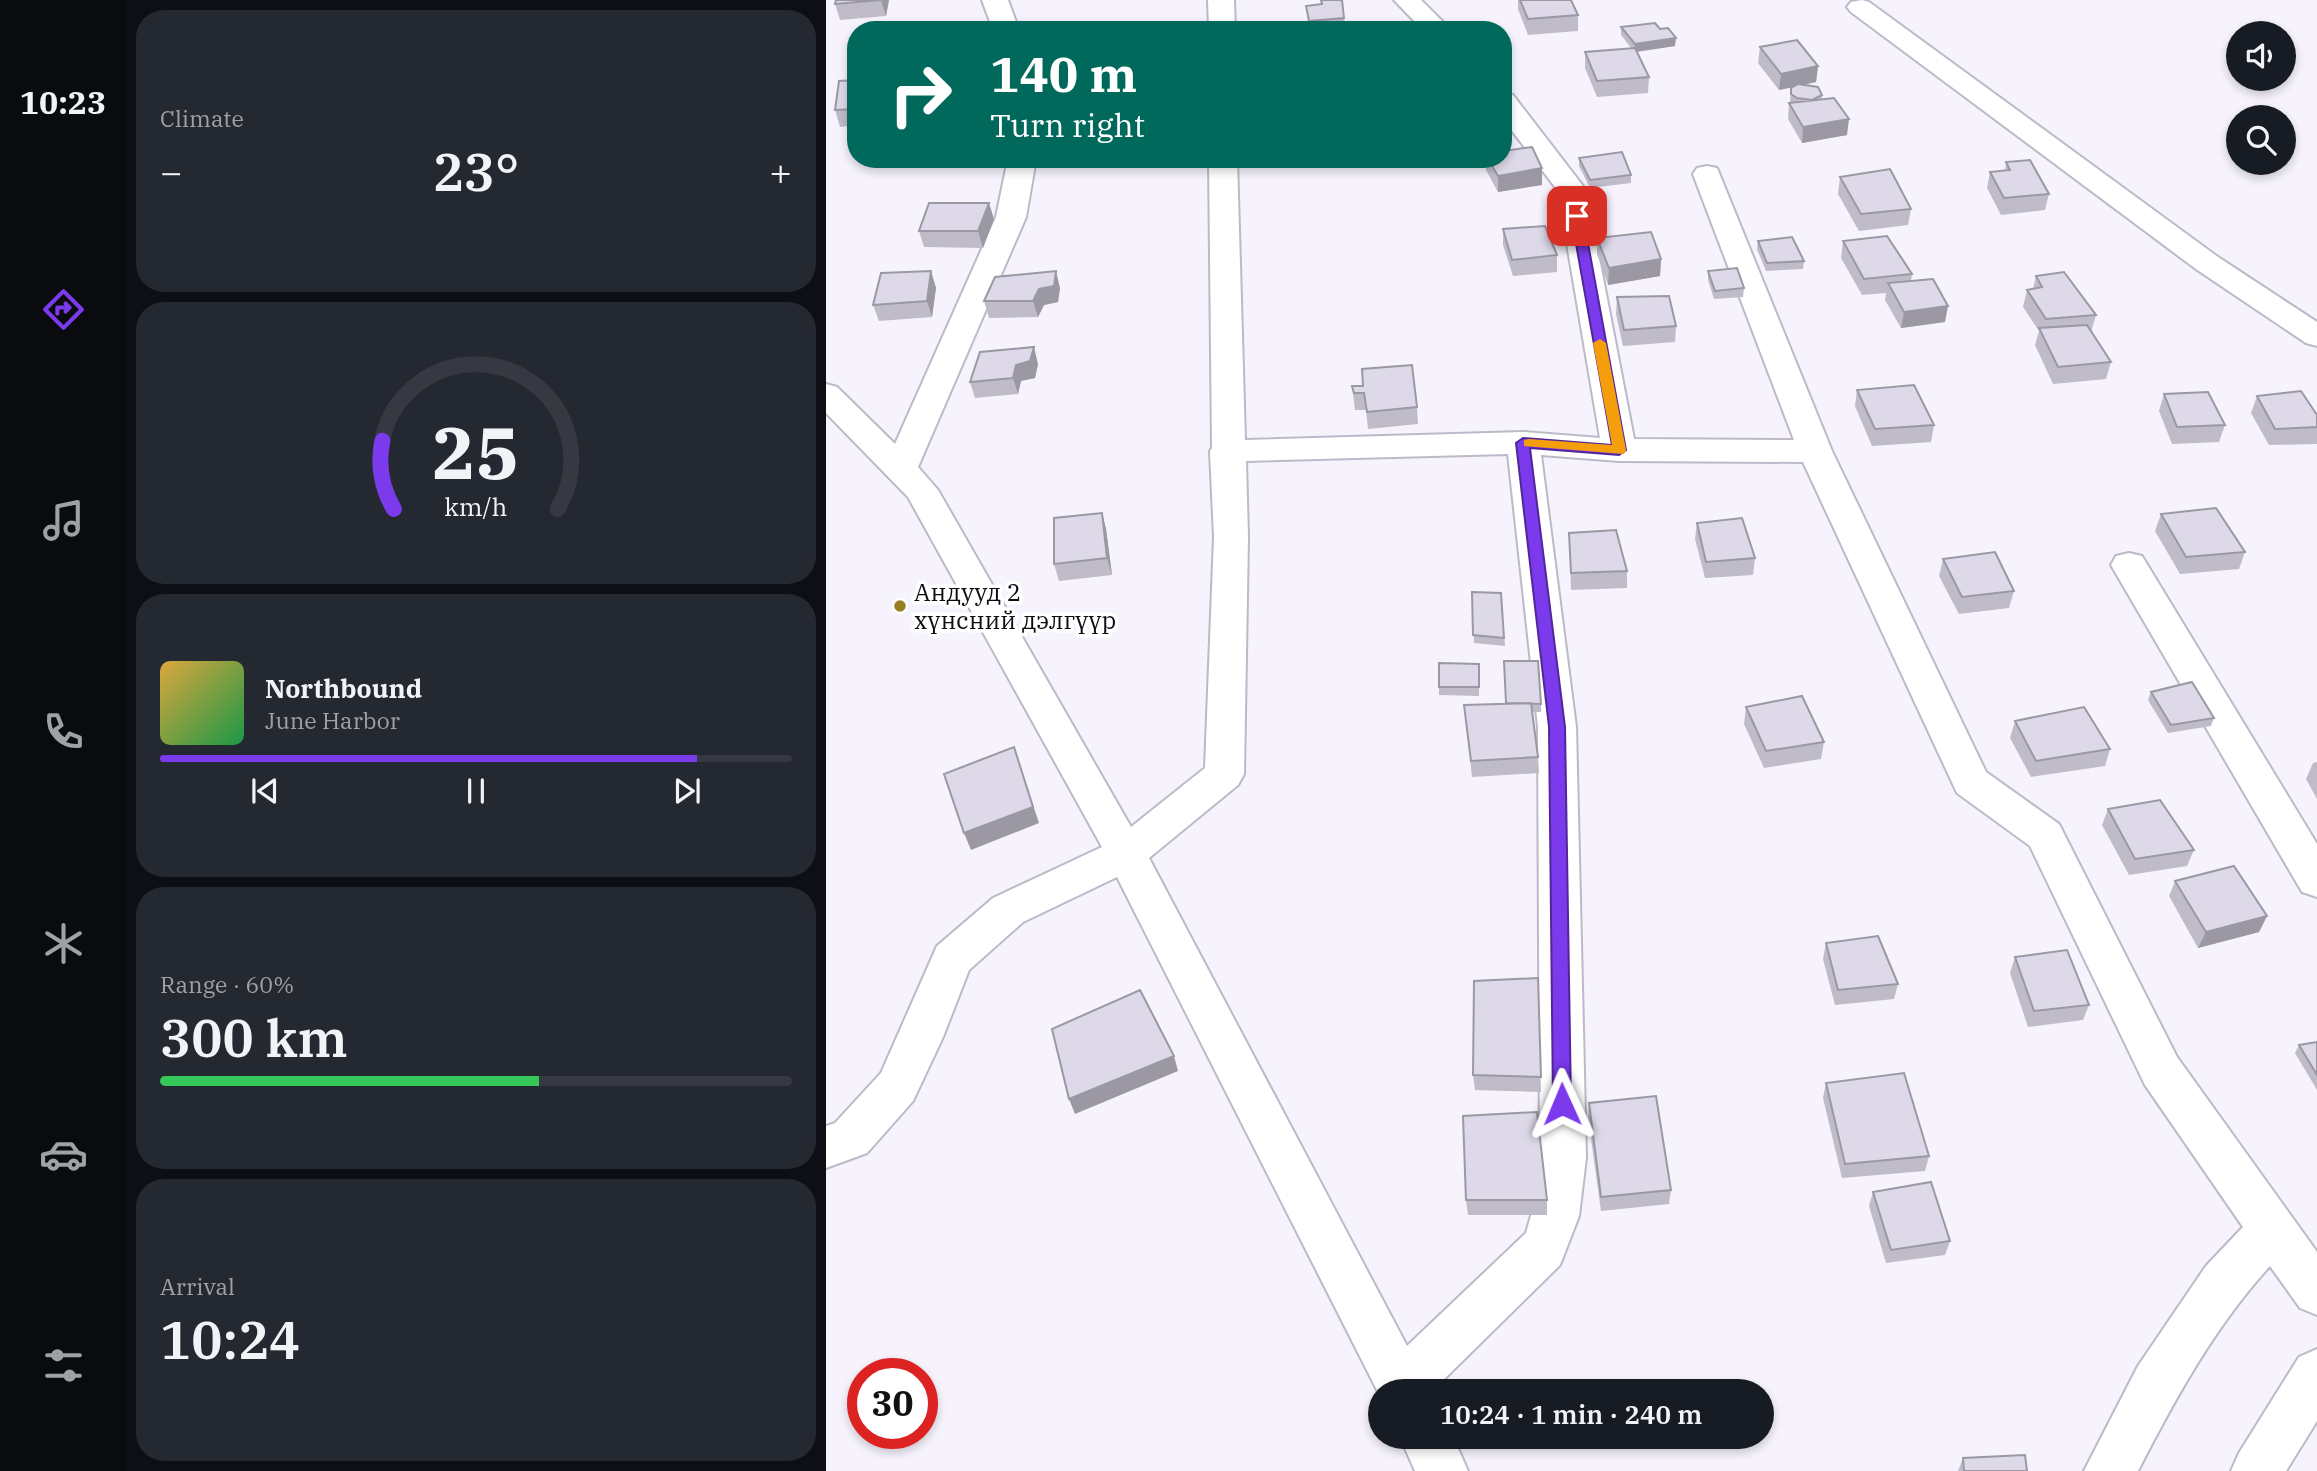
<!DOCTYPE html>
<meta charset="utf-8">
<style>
body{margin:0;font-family:"IBM Plex Serif",serif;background:#242831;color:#f1f3f6;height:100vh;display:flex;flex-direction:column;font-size:26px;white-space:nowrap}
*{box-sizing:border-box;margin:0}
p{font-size:23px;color:#9ea1a6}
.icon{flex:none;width:38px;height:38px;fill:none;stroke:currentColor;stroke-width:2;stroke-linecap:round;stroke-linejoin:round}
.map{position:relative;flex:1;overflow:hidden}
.drawer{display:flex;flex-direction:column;gap:10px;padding:10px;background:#0d0f14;width:700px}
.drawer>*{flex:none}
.hud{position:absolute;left:21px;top:21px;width:665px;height:147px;border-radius:28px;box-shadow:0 4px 10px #0003;background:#00695c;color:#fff;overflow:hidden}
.buttons{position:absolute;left:1400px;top:21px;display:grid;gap:14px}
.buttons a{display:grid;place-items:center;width:70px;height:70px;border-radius:50%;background:#171b24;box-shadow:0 4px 10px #0003;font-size:35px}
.speed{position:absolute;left:21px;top:1358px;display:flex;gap:14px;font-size:35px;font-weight:700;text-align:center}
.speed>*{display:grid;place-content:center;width:91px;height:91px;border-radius:50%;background:#171b24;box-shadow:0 4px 10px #0003;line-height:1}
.speed .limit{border:10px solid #d22;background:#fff;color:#111}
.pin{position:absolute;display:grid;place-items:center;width:60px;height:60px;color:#fff;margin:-30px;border-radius:14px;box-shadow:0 4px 10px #0006}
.me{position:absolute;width:77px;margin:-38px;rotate:359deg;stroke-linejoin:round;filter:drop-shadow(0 0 5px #0008)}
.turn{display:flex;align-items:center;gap:24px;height:147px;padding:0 28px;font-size:32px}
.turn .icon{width:91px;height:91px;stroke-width:2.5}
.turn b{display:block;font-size:49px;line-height:60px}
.big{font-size:52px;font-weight:600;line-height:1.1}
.drawer .card{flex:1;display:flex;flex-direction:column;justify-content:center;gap:10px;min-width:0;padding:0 24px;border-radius:28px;background:#242831}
.drawer .dial{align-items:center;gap:0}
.dial svg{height:182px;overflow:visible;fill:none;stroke:#363941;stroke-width:7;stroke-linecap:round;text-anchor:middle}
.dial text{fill:#f1f3f6;stroke:none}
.song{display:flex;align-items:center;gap:21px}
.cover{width:84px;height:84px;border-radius:10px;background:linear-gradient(135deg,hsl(40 70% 55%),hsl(140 70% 35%))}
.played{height:7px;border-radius:4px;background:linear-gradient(90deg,#7c3aed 85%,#363941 85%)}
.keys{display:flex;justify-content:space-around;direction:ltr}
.heat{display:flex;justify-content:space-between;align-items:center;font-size:38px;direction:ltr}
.charge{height:10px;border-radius:5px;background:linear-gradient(90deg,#34c759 60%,#363941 0)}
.trip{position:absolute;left:542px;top:1379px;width:406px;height:70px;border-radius:35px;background:#171b24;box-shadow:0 4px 10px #0003;font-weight:600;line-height:70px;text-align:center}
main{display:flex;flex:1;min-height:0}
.menu{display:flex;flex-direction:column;width:126px;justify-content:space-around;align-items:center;background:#090b0e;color:#9ea1a6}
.menu .icon{width:49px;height:49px}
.menu .active{color:#7c3aed}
.menu b{font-size:32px;color:#f1f3f6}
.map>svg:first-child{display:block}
</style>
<main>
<nav class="menu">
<b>10:23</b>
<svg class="icon active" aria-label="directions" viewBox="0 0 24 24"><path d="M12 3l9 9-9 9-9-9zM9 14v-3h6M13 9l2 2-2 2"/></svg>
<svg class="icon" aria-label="music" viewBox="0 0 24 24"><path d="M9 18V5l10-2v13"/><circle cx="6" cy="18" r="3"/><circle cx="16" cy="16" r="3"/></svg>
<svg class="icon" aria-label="phone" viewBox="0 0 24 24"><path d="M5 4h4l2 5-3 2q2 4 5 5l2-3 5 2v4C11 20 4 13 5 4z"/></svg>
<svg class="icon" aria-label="climate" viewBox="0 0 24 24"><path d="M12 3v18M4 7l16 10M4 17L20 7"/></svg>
<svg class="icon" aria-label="car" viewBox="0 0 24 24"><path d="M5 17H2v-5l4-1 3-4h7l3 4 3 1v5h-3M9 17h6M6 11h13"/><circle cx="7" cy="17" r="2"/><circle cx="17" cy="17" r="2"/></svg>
<svg class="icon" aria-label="filters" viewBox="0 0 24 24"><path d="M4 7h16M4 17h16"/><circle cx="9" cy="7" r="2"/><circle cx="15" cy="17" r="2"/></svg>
</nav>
<section class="drawer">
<div class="card"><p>Climate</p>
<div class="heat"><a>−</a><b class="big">23°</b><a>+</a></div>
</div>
<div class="card dial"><svg viewBox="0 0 100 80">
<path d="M14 69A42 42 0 1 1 86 69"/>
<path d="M14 69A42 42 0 0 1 9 39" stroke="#7c3aed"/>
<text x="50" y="56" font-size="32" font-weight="700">25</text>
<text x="50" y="72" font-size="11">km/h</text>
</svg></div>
<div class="card">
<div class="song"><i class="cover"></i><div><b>Northbound</b><p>June Harbor</p></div></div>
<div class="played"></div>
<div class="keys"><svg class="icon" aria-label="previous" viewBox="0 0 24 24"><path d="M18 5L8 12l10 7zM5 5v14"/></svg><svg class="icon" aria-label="pause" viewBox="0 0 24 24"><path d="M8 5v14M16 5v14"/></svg><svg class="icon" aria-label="next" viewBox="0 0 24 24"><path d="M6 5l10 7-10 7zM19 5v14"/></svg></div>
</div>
<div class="card"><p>Range · 60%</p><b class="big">300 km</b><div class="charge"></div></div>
<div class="card"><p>Arrival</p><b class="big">10:24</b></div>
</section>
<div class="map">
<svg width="1491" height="1471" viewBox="0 0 1491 1471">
<rect width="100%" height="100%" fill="#f6f3fd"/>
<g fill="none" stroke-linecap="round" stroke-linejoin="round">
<g stroke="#bdb9c8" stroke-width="4">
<path id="minor" d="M156,0H182L193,30H167Z
M382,0H408L409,30H383Z
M568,0H595L625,30H597Z
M1036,0L1043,2L1392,257L1491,322V346L1480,343L1370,269L1025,12L1021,7L1025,2Z
M677,93L687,95L760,190L808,439L968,440L867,174L871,168L881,166L891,168L1006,451L1160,772L1233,824L1351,1057L1491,1252V1315L1474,1308L1444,1266C1389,1326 1349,1399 1312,1471H1258L1312,1366L1380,1266L1417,1227L1319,1085L1204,846L1131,793L977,462L793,461L715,455L750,727L760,1158L753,1216L734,1265L606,1391H555V1398L291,877L197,922L143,970L117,1037L87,1101L41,1153L0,1168V1126L9,1123L55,1073L111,946L167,898L276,847L82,497L0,413V384L11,387L69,444L170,217L182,159H210L200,217L92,467L112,490L305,827L379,768L388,537L384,451L386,448L383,159H411L419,440L697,432L774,438L732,191L677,119ZM682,454L712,727L714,1158L708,1205L700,1233L581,1346L323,858L412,785L418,774L422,537L420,461Z
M1303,553L1316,556L1491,844V897L1476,892L1285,565L1290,556Z
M574,1437H627L642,1471H589Z"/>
</g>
<g stroke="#bdb9c8" stroke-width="4">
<path id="highway" d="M1491,1349V1421L1460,1471H1405L1413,1453L1473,1357Z"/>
</g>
<use href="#minor" fill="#fff" fill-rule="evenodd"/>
<use href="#highway" fill="#fff" fill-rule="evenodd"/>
</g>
<path fill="#bfbbc8" d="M63,0L60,16L14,20L9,4Z
M692,0H745L752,15V31L702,35L692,9Z
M480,6L518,18L519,26L484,29Z
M795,27L834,29L849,46L811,52L823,77L822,93L771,97L759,68V52L805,48L795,35Z
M934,47L992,66L990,82L977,85L996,95V99L1021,135L976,143L962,119L963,103H965L964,102L965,88L968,87L953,90L932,63Z
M30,80V125L14,127L9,110Z
M753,158L805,175V183L764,188L753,166Z
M659,159H677L716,168V185L672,192L660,170Z
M1180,162L1223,194L1219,210L1175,215L1161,188L1164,172L1179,171Z
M1014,177L1085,209L1082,225L1033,231L1012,194Z
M168,219L157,248L98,247L93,231Z
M677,229L731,255V272L687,276L677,245Z
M771,238L835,259L834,276L782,285L771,254Z
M932,241L978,261L977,269L940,271L931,249Z
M1017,241L1086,274L1085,281L1119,322L1075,328L1059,300L1060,293L1036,295L1015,258Z
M105,271L110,288L106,317L53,321L47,305Z
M882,271L918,288L917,297L888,299L882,280Z
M1210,276L1270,315L1265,332L1285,362L1280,379L1227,384L1209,345L1213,331L1197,307L1201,290L1207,289Z
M234,288L232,302L218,305L212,317L163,318L158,301Z
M791,297L850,326L849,342L797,346L790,314Z
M212,364L209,378L195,381L192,394L149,398L144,382Z
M526,386L591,407L592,424L542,429L540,410H529Z
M1031,390L1108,425L1105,442L1046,446L1029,406Z
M1338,394L1399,425L1393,442L1346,444L1333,411Z
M1431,396L1491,415V444L1443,445L1425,413Z
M276,513L280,529L286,575L233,581L228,564Z
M1335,514L1419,552L1413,569L1354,574L1329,531Z
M871,523L929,558L927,575L879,578L869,539Z
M743,533L801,571V588L745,590Z
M1117,559L1188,591L1183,608L1133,614L1113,576Z
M646,592L675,593L679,646L648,643Z
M678,661L715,704V712H706L712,757L713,773L646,777L638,705L680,704Z
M653,664V696L613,695V687Z
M1325,692L1388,718L1385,726L1342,733L1322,700Z
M920,707L998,742L995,759L938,768L918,724Z
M1189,721L1284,749L1279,766L1205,777L1184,738Z
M1491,762V799L1480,779L1487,763Z
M1282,809L1368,850L1361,866L1303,875L1276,825Z
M1349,881L1441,916L1433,932L1372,948L1343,896Z
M1000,943L1072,984L1068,999L1009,1005L997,959Z
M1189,957L1263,1005L1257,1020L1202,1027L1184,973Z
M712,978L715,1092L649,1090L647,1075Z
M1491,1042V1090L1469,1053L1473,1045Z
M1000,1083L1103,1156L1099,1171L1016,1178L997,1098Z
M763,1103L845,1190L843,1204L775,1211L762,1117Z
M1047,1192L1124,1241L1119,1255L1060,1263L1043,1206Z
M640,1200H721V1215H642Z
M1137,1458L1201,1471H1132Z"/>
<path fill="#9b98a3" d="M55,0H63L60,16Z
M850,38L849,46L808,52L809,44Z
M992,66L990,82L953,90L955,74Z
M1023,119L1021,135L976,143L977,127Z
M716,168V185L672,192V176Z
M163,203L168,219L157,248L152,231Z
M835,259L834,276L782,285L783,268Z
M105,271L110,288L106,317L101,301Z
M230,271L234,288L232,302L218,305L212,317L207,301L213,289Z
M1122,306L1119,322L1075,328L1078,312Z
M208,347L212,364L209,378L195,381L192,394L187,378L190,365Z
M276,513L280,529L286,575L281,558Z
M188,747L213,823L145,850L138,833Z
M1441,916L1433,932L1372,948L1380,932Z
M348,1056L352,1071L249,1114L243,1099Z"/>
<path fill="#ded9e9" stroke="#9b98a3" stroke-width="2" d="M10,0H55L9,4Z
M495,0H516L518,18L483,21L480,6L496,4Z
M694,0H745L752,15L702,19Z
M829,23L834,29L842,28L850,38L809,44L795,27Z
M971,40L992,66L955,74L934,47Z
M809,48L823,77L771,81L759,52Z
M30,80V109L9,110L13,81Z
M972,84L992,87L996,95L986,100L971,98L965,94V88Z
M1008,98L1023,119L977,127L963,103Z
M706,147L716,168L672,176L662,159H677V151Z
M796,152L805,175L764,180L753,158Z
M1204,160L1223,194L1178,198L1164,172L1184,170L1180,162Z
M1064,169L1085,209L1035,214L1014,177Z
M103,203H163L152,231H93Z
M719,226L731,255L686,260L677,229Z
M825,232L835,259L783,268L771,238Z
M1061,236L1086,274L1038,279L1017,241Z
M966,237L978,261L941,263L932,241Z
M911,268L918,288L889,291L882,271Z
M105,271L101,301L47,305L55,273Z
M230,271L228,286L213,289L207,301H158L169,277Z
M1238,272L1270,315L1220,319L1201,290L1216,287L1210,276Z
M1107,279L1122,306L1078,312L1062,283Z
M843,296L850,326L798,330L791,297Z
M1261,325L1285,362L1232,367L1213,328Z
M208,347L204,361L190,365L187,378L144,382L154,352Z
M586,365L591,407L541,412L538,393H528L526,386H537L536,369Z
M1088,385L1108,425L1049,429L1031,390Z
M1475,391L1491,415V427L1449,429L1431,396Z
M1382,392L1399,425L1351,427L1338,394Z
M1390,508L1419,552L1360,557L1335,514Z
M276,513L281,558L228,564V518Z
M916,518L929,558L880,562L871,523Z
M790,530L801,571L745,573L743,533Z
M1169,552L1188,591L1136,597L1117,559Z
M646,592L675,593L678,638L647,635Z
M678,661H712L715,704L680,703Z
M613,663L653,664V687H613Z
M1366,682L1388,718L1345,725L1325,692Z
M976,696L998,742L940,751L920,707Z
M705,703L712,757L645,761L638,705Z
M1258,707L1284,749L1210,761L1189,721Z
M188,747L207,807L138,833L118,774Z
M1334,800L1368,850L1309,859L1282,809Z
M1408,866L1441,916L1380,932L1349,881Z
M1052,936L1072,984L1012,990L1000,943Z
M1241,950L1263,1005L1208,1011L1189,957Z
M712,978L715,1077L647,1075L648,981Z
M314,990L348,1056L243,1099L226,1029Z
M1491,1042V1075L1473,1045Z
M1078,1073L1103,1156L1019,1164L1000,1083Z
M830,1096L845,1190L775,1197L763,1103Z
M711,1112L721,1200H640L637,1116Z
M1105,1182L1124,1241L1065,1250L1047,1192Z
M1199,1455L1201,1471H1138L1137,1458Z"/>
<path fill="#7c3aed" stroke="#51269a" stroke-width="2" d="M751,213L757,216L800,450L793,455L704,448L739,727L745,1104L743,1110L736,1113L729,1110L727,1104L723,727L690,443L697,438L786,445L745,216Z"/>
<path fill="#f59e0b" d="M774,339L780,343L800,450L798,454L698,446V440L703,439L786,445L767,343Z"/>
<circle fill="#987d25" stroke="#fff" stroke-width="2.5" cx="74" cy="606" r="7"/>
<g text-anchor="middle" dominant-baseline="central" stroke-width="7" stroke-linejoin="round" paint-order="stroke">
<g font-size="24" fill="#0e0c11" stroke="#fff" text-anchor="start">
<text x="88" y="592">Андууд 2<tspan x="88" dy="28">хүнсний дэлгүүр</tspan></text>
</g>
</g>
</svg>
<div class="buttons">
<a><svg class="icon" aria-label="sound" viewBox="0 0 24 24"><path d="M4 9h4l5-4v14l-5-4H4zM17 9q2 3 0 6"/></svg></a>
<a><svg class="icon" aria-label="search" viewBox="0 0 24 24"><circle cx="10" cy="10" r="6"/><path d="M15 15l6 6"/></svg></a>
</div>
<div class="speed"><div class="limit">30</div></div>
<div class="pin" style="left:751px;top:216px;background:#d93025"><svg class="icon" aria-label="arrive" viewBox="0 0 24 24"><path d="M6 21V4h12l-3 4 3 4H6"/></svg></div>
<svg class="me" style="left:736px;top:1104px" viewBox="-20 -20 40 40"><path d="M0-17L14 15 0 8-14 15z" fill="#7c3aed" stroke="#fff" stroke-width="4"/></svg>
<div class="trip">10:24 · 1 min · 240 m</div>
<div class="hud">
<div class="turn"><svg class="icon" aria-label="right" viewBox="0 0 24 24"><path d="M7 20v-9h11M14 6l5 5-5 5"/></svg><div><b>140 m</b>Turn right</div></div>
</div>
</div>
</main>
